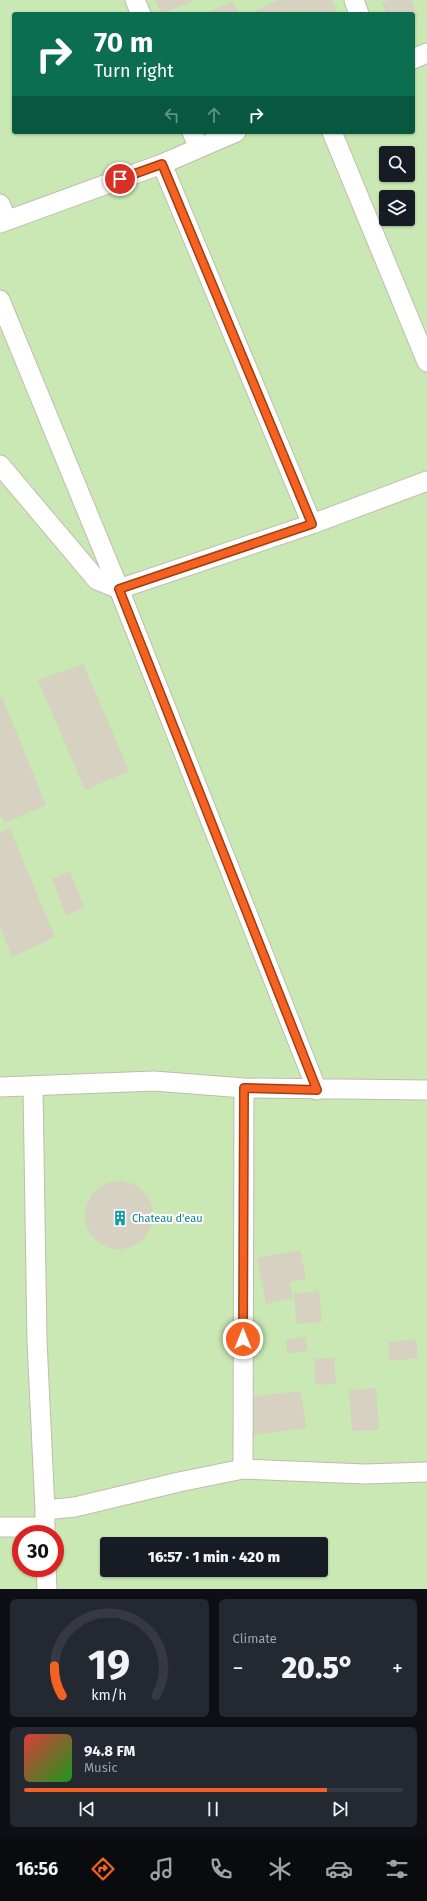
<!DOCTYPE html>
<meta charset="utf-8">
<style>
body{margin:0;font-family:"Fira Sans",sans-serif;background:#242831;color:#f1f3f6;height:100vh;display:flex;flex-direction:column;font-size:15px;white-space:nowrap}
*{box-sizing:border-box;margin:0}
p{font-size:13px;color:#9ea1a6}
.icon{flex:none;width:22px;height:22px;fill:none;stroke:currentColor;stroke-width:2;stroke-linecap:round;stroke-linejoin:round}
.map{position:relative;height:1589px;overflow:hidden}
.drawer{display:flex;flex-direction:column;gap:10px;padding:10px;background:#0d0f14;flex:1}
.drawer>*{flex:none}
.guide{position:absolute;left:12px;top:12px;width:403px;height:122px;border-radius:4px;box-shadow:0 1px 3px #0004;background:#0b6e4f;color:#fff;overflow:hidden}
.tools{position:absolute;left:379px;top:146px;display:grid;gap:8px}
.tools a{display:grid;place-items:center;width:36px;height:36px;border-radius:4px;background:#171b24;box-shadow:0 1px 3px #0004;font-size:20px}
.speed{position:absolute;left:12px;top:1525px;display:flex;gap:8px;font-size:20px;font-weight:700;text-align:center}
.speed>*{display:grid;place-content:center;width:52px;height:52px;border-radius:50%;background:#171b24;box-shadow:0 1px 3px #0004;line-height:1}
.speed .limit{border:6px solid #d22;background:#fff;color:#111}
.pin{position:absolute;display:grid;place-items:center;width:34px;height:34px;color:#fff;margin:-17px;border:2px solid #fff;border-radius:50%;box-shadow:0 1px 4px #0007}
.me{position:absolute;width:44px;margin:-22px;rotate:0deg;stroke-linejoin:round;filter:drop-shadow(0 0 3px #0008)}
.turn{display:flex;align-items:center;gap:14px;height:84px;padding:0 16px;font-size:18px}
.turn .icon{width:52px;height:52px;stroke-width:2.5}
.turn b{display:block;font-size:28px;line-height:34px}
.lanes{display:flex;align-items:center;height:38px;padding:0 16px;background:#0003;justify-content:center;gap:20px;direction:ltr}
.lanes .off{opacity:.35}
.big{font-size:30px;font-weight:800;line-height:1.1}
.drawer .widget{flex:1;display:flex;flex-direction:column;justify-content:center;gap:6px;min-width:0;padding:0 14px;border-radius:6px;background:#242831}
.drawer .dial{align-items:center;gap:0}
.dial svg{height:104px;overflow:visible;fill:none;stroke:#363941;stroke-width:7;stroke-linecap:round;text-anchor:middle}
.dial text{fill:#f1f3f6;stroke:none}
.song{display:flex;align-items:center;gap:12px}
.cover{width:48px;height:48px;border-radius:6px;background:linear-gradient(135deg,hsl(0 70% 55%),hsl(120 70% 35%))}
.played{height:4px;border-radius:2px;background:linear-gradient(90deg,#f56121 80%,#363941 80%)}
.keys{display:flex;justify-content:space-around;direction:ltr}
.heat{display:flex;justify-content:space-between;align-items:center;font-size:22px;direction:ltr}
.drawer .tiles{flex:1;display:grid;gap:10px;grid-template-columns:1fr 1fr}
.widget:last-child{grid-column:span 2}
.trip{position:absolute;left:100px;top:1537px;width:228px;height:40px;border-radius:4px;background:#171b24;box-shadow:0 1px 3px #0004;font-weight:800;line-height:40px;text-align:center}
.tab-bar{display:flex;height:64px;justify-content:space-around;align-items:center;background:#090b0e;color:#9ea1a6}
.tab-bar .icon{width:28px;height:28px}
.tab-bar .on{color:#f56121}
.tab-bar b{font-size:18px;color:#f1f3f6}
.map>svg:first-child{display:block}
</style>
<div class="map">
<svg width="427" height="1589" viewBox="0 0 427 1589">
<rect width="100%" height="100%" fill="#f5f3ea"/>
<path fill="#c9e8b4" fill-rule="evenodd" d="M0,0H427V1589H0ZM14,14H413V132H14ZM386,153H408V175H386ZM386,197H408V219H386ZM21,1534H55V1568H21ZM107,1544H321V1570H107Z"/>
<path fill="#d6d1c0" d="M155,0H193V1L161,14Z
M279,0H332L338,14H248Z
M389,0H411L418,17L413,19V14H387L382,3Z
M233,1L239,14H212L211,11Z
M83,664L129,771L85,790L38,680Z
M2,697L46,805L5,823L0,812V698Z
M10,829L55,937L12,957L0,926V832Z
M70,871L84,907L66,916L52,879Z
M85 1215a34 34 0 1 1 68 0a34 34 0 1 1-68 0Z
M300,1250L306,1279L290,1282L293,1298L266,1304L257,1258Z
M319,1291L322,1322L296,1324L294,1293Z
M305,1336L308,1350L288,1354L285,1341Z
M416,1339L418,1358L390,1361L388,1342Z
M334,1358L336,1384L316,1385L314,1359Z
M376,1388L379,1430L352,1431L349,1390Z
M301,1391L306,1428L253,1435L248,1397Z"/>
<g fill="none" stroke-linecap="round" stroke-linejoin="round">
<g stroke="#c0bcad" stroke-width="21">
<path id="minor" d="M135,0L141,14
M354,0L359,14
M413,59L427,53
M192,132L199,148
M332,132L427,362
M162,164L312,524
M0,204L7,220
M0,223L162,164L236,132
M0,300L119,589L317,1090
M0,465L97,580L119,589L312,524L427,481
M0,1087L154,1081L244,1088L427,1090
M33,1087L37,1341L45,1510V1534
M244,1088L243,1469L365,1474L427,1472
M45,1510L75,1507L179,1482L243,1469
M0,1527H44
M46,1568L47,1589"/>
</g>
<use href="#minor" stroke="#fff" stroke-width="19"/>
</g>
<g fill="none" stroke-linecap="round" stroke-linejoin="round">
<g stroke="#9f3f15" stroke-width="10">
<path id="route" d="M120,179L162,164L312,524L119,589L317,1090L244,1088L243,1339"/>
</g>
<use href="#route" stroke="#f56121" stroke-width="7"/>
</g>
<defs>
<g id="building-bare" transform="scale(1.2)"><path d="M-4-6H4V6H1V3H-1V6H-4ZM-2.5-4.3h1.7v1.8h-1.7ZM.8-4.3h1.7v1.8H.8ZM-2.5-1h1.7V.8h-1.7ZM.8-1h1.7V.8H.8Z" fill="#0f9aa8" stroke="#fff" stroke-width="2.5" paint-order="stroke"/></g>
</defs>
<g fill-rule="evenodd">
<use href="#building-bare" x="120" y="1218"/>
</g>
<g text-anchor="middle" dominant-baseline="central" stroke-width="4" stroke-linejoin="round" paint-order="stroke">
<g font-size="11" fill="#0d838f" stroke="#fff" text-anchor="start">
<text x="132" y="1218">Chateau d'eau</text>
</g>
</g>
</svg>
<div class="tools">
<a><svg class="icon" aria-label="search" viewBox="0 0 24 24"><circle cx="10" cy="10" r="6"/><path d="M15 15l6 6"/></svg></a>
<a><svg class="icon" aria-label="layers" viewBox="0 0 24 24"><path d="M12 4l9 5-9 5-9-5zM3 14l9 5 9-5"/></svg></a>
</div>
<div class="speed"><div class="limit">30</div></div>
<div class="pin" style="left:120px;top:179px;background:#d93025"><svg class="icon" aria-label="arrive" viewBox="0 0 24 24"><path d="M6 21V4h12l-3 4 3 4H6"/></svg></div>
<svg class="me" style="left:243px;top:1339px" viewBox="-20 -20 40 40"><circle r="17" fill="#f56121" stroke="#fff" stroke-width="3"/><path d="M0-11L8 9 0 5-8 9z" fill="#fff"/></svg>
<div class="trip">16:57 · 1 min · 420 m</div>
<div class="guide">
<div class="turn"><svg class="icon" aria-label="right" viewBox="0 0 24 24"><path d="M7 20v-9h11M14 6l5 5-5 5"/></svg><div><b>70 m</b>Turn right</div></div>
<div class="lanes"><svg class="icon off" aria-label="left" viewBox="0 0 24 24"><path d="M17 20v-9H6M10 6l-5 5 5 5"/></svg><svg class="icon off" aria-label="ahead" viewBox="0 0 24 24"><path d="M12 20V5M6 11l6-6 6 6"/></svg><svg class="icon" aria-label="right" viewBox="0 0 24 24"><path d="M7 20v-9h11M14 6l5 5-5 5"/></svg></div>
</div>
</div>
<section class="drawer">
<div class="tiles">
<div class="widget dial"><svg viewBox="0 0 100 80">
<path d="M14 69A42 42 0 1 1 86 69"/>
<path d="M14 69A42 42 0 0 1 8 46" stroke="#f56121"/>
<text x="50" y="56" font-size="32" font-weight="700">19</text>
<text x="50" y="72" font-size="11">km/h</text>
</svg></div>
<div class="widget"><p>Climate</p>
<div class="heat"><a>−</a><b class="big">20.5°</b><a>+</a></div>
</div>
<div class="widget">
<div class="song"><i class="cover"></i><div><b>94.8 FM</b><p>Music</p></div></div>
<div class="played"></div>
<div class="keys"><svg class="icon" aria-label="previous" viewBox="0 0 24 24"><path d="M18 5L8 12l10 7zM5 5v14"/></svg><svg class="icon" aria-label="pause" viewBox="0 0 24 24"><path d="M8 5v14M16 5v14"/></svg><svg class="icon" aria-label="next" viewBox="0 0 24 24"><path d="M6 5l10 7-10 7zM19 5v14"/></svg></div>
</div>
</div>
</section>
<nav class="tab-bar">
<b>16:56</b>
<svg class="icon on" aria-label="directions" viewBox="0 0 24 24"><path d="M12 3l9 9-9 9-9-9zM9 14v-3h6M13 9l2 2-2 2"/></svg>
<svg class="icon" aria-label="music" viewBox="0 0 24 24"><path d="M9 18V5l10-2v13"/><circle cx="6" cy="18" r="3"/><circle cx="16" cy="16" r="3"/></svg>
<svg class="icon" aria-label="phone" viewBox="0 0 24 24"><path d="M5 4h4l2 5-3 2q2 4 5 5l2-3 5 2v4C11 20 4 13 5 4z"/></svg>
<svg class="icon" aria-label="climate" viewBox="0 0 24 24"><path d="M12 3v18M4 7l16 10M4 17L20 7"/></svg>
<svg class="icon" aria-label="car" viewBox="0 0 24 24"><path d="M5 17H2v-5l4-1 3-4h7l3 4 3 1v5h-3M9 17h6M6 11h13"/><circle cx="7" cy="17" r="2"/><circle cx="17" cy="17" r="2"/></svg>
<svg class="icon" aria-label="filters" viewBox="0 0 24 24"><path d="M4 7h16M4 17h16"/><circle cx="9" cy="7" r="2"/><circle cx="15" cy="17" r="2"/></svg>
</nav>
